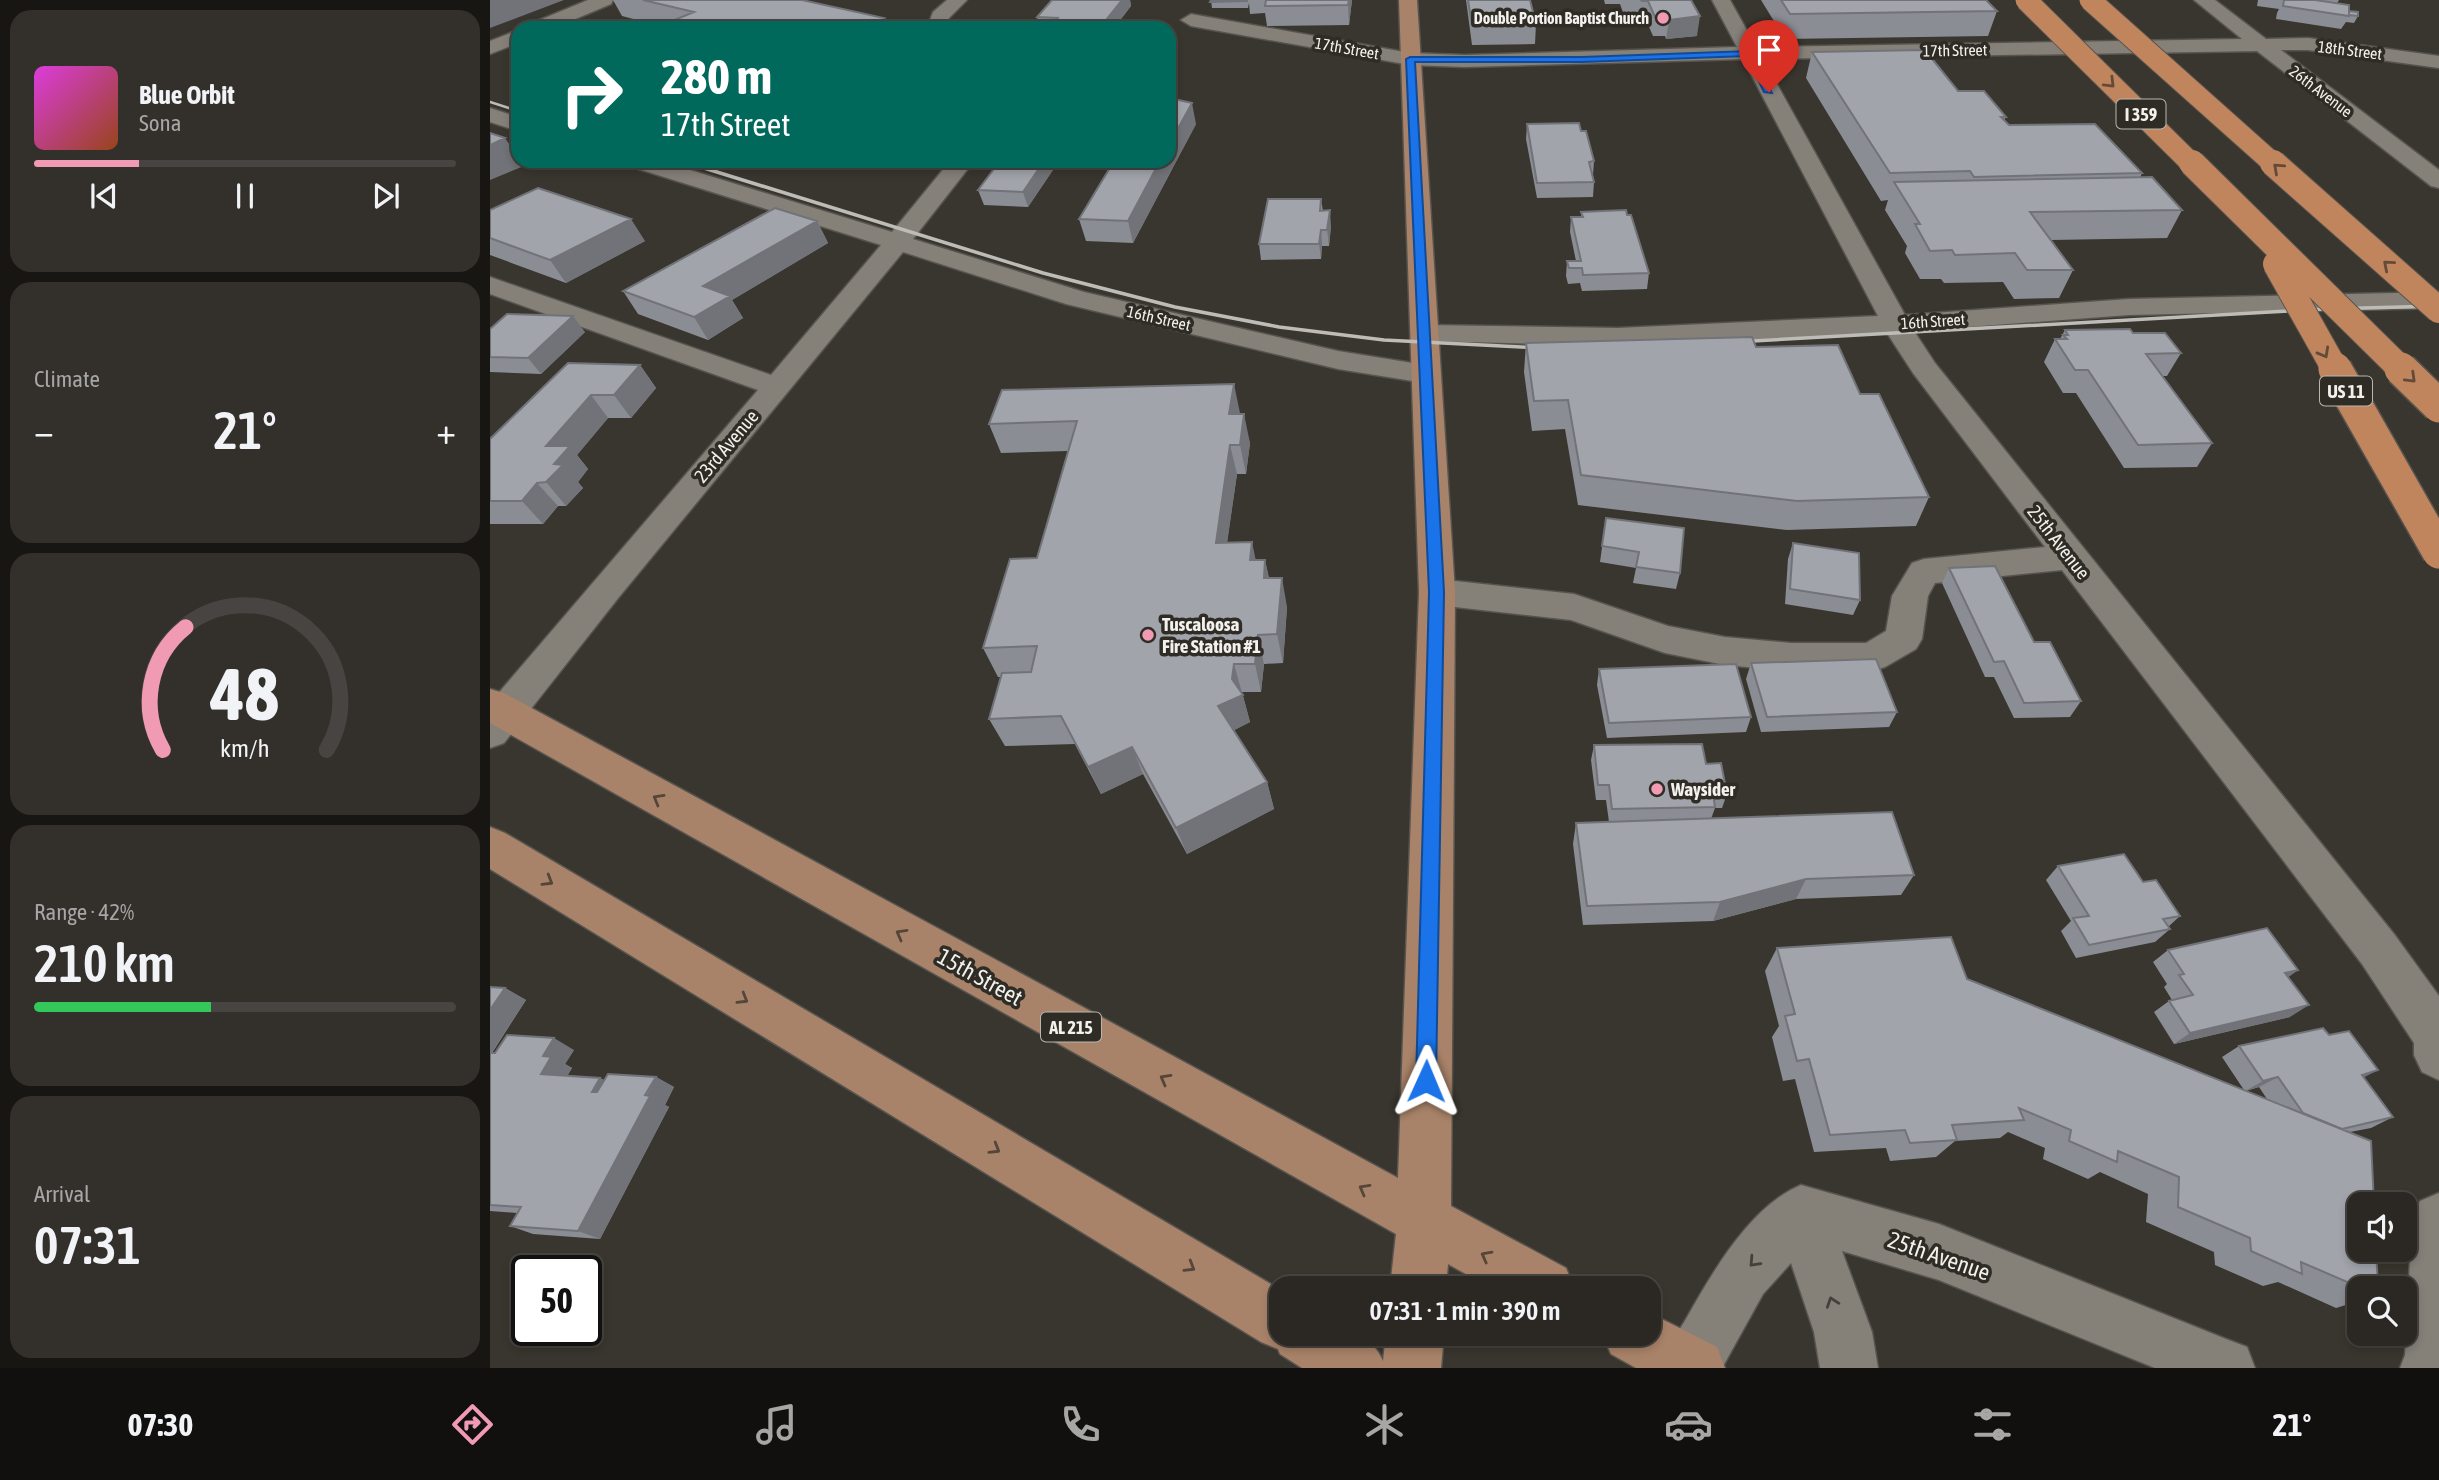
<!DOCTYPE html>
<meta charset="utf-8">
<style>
body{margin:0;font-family:"Asap Condensed",sans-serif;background:#33302b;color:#f1f3f6;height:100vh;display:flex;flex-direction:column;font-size:26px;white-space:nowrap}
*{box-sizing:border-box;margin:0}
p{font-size:23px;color:#a6a6a6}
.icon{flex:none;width:38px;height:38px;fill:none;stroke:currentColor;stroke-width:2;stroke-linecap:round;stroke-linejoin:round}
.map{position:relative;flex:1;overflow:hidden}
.side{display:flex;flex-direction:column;gap:10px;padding:10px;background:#181613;width:490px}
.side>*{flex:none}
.top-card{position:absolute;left:21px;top:21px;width:665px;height:147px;border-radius:21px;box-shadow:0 4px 10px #0003,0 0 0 2px #474441;background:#00695c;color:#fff;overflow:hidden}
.fabs{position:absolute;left:1857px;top:1192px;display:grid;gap:14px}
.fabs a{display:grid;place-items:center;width:70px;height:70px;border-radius:14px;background:#2b2823;box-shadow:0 4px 10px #0003,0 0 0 2px #474441;font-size:35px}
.speed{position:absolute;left:21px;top:1255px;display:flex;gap:14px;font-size:35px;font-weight:700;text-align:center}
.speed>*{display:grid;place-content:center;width:91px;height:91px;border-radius:50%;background:#2b2823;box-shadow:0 4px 10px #0003,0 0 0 2px #474441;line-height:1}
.speed .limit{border:4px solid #111;border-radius:10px;background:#fff;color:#111}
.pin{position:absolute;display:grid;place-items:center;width:60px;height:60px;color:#fff;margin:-72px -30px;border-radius:50% 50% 50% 0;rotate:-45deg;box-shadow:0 0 7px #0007}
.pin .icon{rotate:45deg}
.me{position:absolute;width:77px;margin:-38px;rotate:1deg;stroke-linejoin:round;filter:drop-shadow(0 0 5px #0008)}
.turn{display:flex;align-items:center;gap:24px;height:147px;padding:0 35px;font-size:32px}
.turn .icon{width:91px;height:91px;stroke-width:2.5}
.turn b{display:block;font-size:49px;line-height:60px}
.big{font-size:52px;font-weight:600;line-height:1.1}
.side .card{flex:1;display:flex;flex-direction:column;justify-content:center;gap:10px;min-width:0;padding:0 24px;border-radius:21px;background:#33302b}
.side .dial{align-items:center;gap:0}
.dial svg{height:182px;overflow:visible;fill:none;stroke:#474441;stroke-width:7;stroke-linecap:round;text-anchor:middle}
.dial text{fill:#f1f3f6;stroke:none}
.song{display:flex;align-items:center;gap:21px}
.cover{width:84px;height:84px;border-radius:10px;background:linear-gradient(135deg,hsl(300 70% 55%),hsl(20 70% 35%))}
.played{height:7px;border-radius:4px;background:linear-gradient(90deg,#f09ab4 25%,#474441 25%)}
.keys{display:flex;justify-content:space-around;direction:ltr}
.heat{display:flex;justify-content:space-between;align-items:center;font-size:38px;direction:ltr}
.charge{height:10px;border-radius:5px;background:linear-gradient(90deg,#34c759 42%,#474441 0)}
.trip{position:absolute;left:779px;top:1276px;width:392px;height:70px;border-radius:21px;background:#2b2823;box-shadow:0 4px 10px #0003,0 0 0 2px #474441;font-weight:600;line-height:70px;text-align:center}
.dock{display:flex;height:112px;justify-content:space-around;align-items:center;background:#11100e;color:#a6a6a6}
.dock .icon{width:49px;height:49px}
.dock .current{color:#f09ab4}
.dock b{font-size:32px;color:#f1f3f6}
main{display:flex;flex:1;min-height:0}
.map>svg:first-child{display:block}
</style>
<main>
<section class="side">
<div class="card">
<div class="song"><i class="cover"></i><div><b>Blue Orbit</b><p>Sona</p></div></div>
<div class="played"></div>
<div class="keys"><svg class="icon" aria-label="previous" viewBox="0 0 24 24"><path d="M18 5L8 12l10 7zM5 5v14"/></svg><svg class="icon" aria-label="pause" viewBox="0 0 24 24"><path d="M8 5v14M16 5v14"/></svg><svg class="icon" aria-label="next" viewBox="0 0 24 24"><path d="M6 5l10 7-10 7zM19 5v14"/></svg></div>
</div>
<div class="card"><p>Climate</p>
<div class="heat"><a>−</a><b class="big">21°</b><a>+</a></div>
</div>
<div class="card dial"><svg viewBox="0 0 100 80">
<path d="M14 69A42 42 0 1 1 86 69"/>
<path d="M14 69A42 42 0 0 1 24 15" stroke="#f09ab4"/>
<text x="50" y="56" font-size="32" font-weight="700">48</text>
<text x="50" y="72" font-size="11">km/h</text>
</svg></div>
<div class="card"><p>Range · 42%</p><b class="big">210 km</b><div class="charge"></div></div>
<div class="card"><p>Arrival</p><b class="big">07:31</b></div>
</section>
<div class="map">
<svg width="1949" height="1368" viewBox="0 0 1949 1368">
<rect width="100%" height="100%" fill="#39362f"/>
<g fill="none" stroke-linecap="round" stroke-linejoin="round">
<g stroke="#57544f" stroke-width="3">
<path id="minor" d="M98,0H123L121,4L64,28H37L40,24Z
M457,0H477L459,18L457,28H437L443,12Z
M1222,0H1240L1266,47L1752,39L1704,0H1725L1776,39L1818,38L1949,56V68L1818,50H1791L1949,170V188L1941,186L1767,51L1273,59L1415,315L1639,299L1949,292V308L1639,315L1424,331L1445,363L1904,934L1949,996V1080L1932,1072L1924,1055V1043L1872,964L1572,570L1445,583L1438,596L1432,639L1426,649L1395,667L1382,671H1301L1235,665L1175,653L1081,620L947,605L934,601L929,592L934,583L947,579L1084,594L1178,626L1235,637L1301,643H1376L1396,631L1402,596L1422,563L1434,559L1555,547L1423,373L1397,333L1128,346L936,341L926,339L922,333L926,327L936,325L1128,328L1388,316L1253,59L975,67L920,65L701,26L691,20L701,14L920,53L975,55L1247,47Z
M28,30V43L0,54V41Z
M0,108L28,117V131L0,122Z
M135,161H171L402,232L460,161H484L423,239L594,292L848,351L935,365L945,368L950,374L945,380L935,383L848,369L576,304L413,252L129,597L14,743L0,748V703L268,390L0,294V277L281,375L391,245L139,166Z
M1311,1185L1449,1224L1736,1339L1757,1347L1765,1368H1665L1449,1280L1352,1251L1382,1332L1388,1368H1330L1324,1332L1301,1263L1273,1294L1232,1368H1173C1174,1351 1187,1334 1196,1319C1222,1273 1260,1206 1311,1185Z
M1949,1193V1368H1910L1915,1355L1922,1220L1930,1201Z"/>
</g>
<g stroke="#57544f" stroke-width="3">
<path id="major" d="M909,0H927L965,592L961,1206L1076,1268L1084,1288H1001L958,1264L956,1288H900L906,1234L0,723V689L14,693L908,1178L929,592Z
M0,827L15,833L791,1290V1334C826,1334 877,1322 893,1361L896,1334H954L951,1368H812L790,1354L788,1349L771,1342L0,869Z
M1158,1312L1227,1347L1235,1368H1146L1121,1354L1112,1334H1158Z"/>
</g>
<use href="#minor" fill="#858179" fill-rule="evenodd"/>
<use href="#major" fill="#a98369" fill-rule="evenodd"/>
<path stroke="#bebcb7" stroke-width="2.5" d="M0,102L28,111
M192,161L204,165"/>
<path stroke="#bebcb7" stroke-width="3.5" d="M198,163L553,273L685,307L789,327L894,340L1053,348
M1245,342L1835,309L1949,306"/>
<g stroke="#57544f" stroke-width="23" stroke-linecap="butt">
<path id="highway-bridge-far2" d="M1536,0L1703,165
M1600,0L1785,165"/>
</g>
<g stroke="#57544f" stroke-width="28" stroke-linecap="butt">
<path id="highway-bridge-far1" d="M1702,163L1913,371
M1783,163L1949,310
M1786,264L1846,371"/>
</g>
<g stroke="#57544f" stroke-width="36" stroke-linecap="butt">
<path id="highway-bridge" d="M1845,369L1949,552
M1911,369L1949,406"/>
</g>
<use href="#highway-bridge-far2" stroke="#c1855e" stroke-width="21"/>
<use href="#highway-bridge-far1" stroke="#c1855e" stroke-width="26"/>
<use href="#highway-bridge" stroke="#c1855e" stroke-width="33"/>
</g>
<path fill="#8b8d94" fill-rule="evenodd" d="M123,0H312L170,26L132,16Z
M562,0H640L641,6L624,28H550L547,17Z
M721,0H862L859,25L777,26L775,13L760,14L759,3L758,8H722Z
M976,0H1040L1046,24L1045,44L982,45Z
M1114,0H1201L1207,36L1176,39L1175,36H1163L1156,20L1149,21L1147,14L1134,15L1130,4H1115Z
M1271,0H1496L1507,11L1498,36L1295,39Z
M1768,0H1849L1847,3L1868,16L1864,23L1856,22L1851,29L1786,19L1787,13L1789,9L1767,6Z
M1322,52L1468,91L1516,117L1514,120L1519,125L1652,173L1650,178L1692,210L1677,238L1561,240L1583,270L1569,298L1524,299L1513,282L1454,283L1451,279H1430L1415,253L1417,246L1395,210L1398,200L1391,201L1316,78Z
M706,124L643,243L596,241L589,219Z
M1037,124L1091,131L1104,161L1103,175L1104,182L1103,197L1047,198L1036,139Z
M510,161H569L538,207L494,205L488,190Z
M831,199L833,211L841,226L839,246H832L831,259L771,260L769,244Z
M0,210L155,241L76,283L0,255Z
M1091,212L1159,273L1157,289L1092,291L1090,283L1078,284L1076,276L1077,261H1086L1080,232L1081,217H1091Z
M327,221L338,243L242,300L253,318L218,340L148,314L133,291Z
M0,329L95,332L51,374L0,372Z
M1575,330L1643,333L1691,353L1677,376H1672L1722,443L1707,467L1634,468L1586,393H1573L1554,362L1565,339H1570Z
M1036,343L1266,347L1370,394L1439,497L1426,526L1297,530L1088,505L1075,429L1042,431L1034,372Z
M150,365L166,388L141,418H118L87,455L98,469L88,482L93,488L76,506H68L53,524H0V439Z
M750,414L760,443L756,474H747L737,542L766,560H775L779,578L797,607L793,663L774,664L771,692H752L760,722L744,730L777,782L784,809L697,854L653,774L611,794L585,744L515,746L499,719L511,677H508L493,648L547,558L578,451L511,453L499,424Z
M1116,518L1190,573L1186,589L1143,583L1146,568L1110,562Z
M1303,543L1370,600L1363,615L1295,604L1298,559Z
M1459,568L1544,642L1591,701L1580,717L1524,718L1504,677H1495L1452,583Z
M1261,663L1407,712L1399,727L1271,732L1256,679Z
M1109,669L1261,717L1256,732L1117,738L1107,685Z
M1104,745L1216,764L1237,794L1232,808H1225L1221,819L1424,875L1411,895L1306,899L1223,921L1093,925L1083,844L1086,823L1119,822L1116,800H1106L1101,760Z
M1568,866L1653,882L1690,916L1678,927L1680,929L1665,942L1586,958L1571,931L1581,921L1556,880Z
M1287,948L1477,979L1754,1090L1732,1057L1749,1046L1874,1078L1903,1117L1881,1128L1860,1132L1888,1288H1869V1301L1846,1308L1788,1282L1773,1286L1725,1265L1724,1252L1656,1222L1658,1194L1610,1172L1598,1179L1553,1159L1555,1148L1518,1132L1510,1138L1465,1141L1446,1157L1400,1161L1396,1148L1324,1152L1305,1079L1293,1081L1282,1037L1289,1026L1275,971ZM1769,1087L1777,1099L1756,1091Z
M1678,950L1808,970L1798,977L1800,1017L1684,1044L1664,1012L1679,1001L1682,1000L1674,987L1677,984L1663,962Z
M0,987L15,988L36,1000L2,1053L84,1050L75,1064L82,1068L77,1076L110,1078L114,1080L166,1077L184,1087L175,1105L179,1107L110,1239L43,1234L20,1226L27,1213L0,1211Z"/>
<path fill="#717378" d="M0,0H74L0,28Z
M632,0H640L641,6L624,28H618L616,20Z
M859,0H862L859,25L858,5Z
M1210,16L1207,36L1176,39L1179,20Z
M394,18L398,28H373Z
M702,103L706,124L643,243L638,221L670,161H679V145Z
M15,138L28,157V161H31L34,166L0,180V145Z
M554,161H569L538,207L533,192Z
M840,210L841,226L839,246L837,230Z
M141,219L155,241L76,283L60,260Z
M327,221L338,243L242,300L253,318L218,340L204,317L213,286Z
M831,230L832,246L831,259L829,244Z
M83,316L95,332L51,374L38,358Z
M150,365L166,388L141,418L124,395Z
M744,384L750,413L745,444L739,414Z
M101,395L118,418L87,455L98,469L88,482L93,488L76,506L56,482L64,464L56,446Z
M754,414L760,443L756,474L750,445Z
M740,445L747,474L733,572L726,543Z
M47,483L68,506L53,524L32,501Z
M762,542L768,571L760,560Z
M775,560L781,589L774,578Z
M792,578L797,607L793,663L787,634Z
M768,635L774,664L771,692L765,664Z
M744,664L760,722L737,734L728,706L742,679Z
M642,747L653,774L611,794L598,767Z
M777,782L784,809L697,854L686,828Z
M1316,879L1306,899L1223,921L1230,902Z
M1808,970L1790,983L1795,973Z
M15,988L36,1000L0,1055V1010Z
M1819,1005L1800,1017L1684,1044L1700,1033Z
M64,1038L84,1050L75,1064L82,1068L72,1085L51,1074L53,1056Z
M1888,1070L1867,1081L1872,1075Z
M166,1077L184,1087L175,1105L179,1107L110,1239L88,1231Z
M1788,1077L1769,1087L1755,1091L1773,1081Z
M110,1078L130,1089L122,1103L102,1092Z"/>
<path fill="#a2a4ac" stroke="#717378" stroke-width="2" d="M153,0H312L394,18L373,28H165L204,12Z
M562,0H632L616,20L566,21L568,18L547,17Z
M721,0H757V1L720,2Z
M776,0H859L858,5L775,6Z
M978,0H1040L1046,24L982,25Z
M1151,0H1201L1210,16L1179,20L1178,16L1165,17L1158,1H1152Z
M1291,0H1496L1507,11L1300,14Z
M1794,0H1825L1859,5V16L1793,6Z
M1859,11L1868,12V16L1859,15Z
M1435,50L1468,91H1494L1516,117H1511L1519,125L1605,124L1652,173L1484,177L1480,171L1400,173L1322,52Z
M679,98L702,103L679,145Z
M1089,123L1091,131H1096L1104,161L1099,162L1104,182L1047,183L1037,124Z
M0,133L15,138L0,145Z
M510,161H554L533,192L488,190Z
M624,161H670L638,221L589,219Z
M1662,177L1692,210L1540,212L1583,270H1537L1525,253L1465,255L1462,250L1440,251L1425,224H1430L1404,182Z
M48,188L141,219L60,260L0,238V210Z
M778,199H831L830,211L840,210L837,230H831L829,244H769Z
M285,208L327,221L213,286L240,296L204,317L133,291Z
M1136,210L1137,215H1141L1159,273L1093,275L1092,268H1079L1077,261H1091L1081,217H1093L1091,212Z
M17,314L83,316L38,358L0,357V329Z
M1640,329L1643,333H1675L1691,353L1656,354L1722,443L1648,445L1598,370H1585L1565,339H1577L1573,335H1578L1575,330Z
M1262,337L1266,347L1348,345L1370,394H1389L1439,497L1307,501L1091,475L1078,400L1044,401L1036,343Z
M78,363L150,365L124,395H101L56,446H80L64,464L73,465L56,482L47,483L32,501H0V439Z
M744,384L739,414H754L750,445H740L726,543L762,542L760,560H775L774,578H792L787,634L768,635L765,664H744L742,679L753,695L728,706L777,782L686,828L642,747L598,767L571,716L499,719L512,673L541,672L547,646L493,648L520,559L547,558L587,421L499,424L512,390Z
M1116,518L1194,528L1190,573L1146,567L1149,552L1112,546Z
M1303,543L1369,553L1370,600L1300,589Z
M1505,566L1544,642H1560L1591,701L1534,703L1514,661L1504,662L1459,568Z
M1386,659L1407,712L1277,717L1261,663Z
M1246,664L1261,717L1119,723L1109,669Z
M1212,744L1216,764L1231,763L1237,794H1223L1225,807L1122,809L1119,785H1108L1104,745Z
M1402,812L1424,875L1316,879L1230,902L1097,906L1086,823Z
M1634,854L1653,882L1666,880L1690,916L1673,919L1680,929L1599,945L1583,918L1599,916L1568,866Z
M1777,928L1808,970L1795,973L1819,1005L1700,1033L1679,1001L1703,995L1689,975L1694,974L1678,950Z
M1461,937L1477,979L1881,1141L1884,1204H1869V1250H1886L1888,1288H1871L1811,1262L1812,1274L1761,1251L1760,1238L1688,1207L1689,1177L1628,1151L1627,1162L1579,1141L1581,1130L1529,1108L1534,1120L1462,1125L1467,1140L1420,1143L1415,1130L1340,1135L1319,1059L1307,1061L1295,1016L1305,1014L1287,948Z
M0,987L15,988L0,1010Z
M1833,1028L1839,1035L1859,1031L1888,1070L1872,1075L1903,1117L1852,1129L1813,1113L1788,1077L1773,1081L1749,1046Z
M17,1035L64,1038L53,1056L61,1057L51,1074L110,1078L102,1092H107L118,1074L166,1077L155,1095L160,1096L88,1231L20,1226L31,1207L0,1205V1053H5Z"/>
<defs><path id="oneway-chevron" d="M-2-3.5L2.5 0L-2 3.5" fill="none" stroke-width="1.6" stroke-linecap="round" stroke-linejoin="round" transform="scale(1.75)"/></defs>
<g stroke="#624b39">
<use href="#oneway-chevron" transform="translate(1620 83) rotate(45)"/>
<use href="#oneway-chevron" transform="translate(1788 168) rotate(-138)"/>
<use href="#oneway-chevron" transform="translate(1898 265) rotate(-139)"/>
<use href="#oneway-chevron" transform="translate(1834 353) rotate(61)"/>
<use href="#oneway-chevron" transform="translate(1921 378) rotate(44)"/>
</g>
<g stroke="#544639">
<use href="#oneway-chevron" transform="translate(168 799) rotate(-150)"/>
<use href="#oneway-chevron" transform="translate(58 881) rotate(31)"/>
<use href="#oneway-chevron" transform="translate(411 934) rotate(-151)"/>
<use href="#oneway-chevron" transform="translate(253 999) rotate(31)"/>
<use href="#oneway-chevron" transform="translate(675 1079) rotate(-151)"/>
<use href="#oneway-chevron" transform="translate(505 1149) rotate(31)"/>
<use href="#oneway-chevron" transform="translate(874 1189) rotate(-151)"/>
<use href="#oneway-chevron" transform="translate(996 1256) rotate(-152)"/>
<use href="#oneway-chevron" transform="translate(700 1267) rotate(31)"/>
</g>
<g stroke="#44413a">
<use href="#oneway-chevron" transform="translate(1264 1262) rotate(133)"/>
<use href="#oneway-chevron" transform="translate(1342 1302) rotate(-109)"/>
</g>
<path fill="#1a73e8" stroke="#114b97" stroke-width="2" d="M1260,51L1264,54L1282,93L1274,92L1257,56L1092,62H925L954,592L946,1081L943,1088L936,1091L929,1088L926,1081L939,592L916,59L920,57H1092Z"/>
<g fill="#f09ab4" stroke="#2f2c25" stroke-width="2.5">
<circle cx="1173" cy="18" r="7"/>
<circle cx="658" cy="635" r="7"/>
<circle cx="1167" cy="789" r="7"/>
</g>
<g text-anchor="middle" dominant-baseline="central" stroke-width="7" stroke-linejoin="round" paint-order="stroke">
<g font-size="16" font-weight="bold" fill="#f3f1ed" stroke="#2f2c25" text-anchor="end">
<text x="1159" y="18">Double Portion Baptist Church</text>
</g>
<g font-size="16" fill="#f3f1ed" stroke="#2f2c25">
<text transform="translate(857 48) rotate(10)">17th Street</text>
<text transform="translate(1465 50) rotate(-1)">17th Street</text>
<text transform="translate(1860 50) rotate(7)">18th Street</text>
<text transform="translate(1831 91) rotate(37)">26th Avenue</text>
<text transform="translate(669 318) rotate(13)">16th Street</text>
<text transform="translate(1443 321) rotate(-4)">16th Street</text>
</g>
<g fill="#2f2c25" stroke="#b8b6b1" stroke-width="2">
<rect x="1626.5" y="99.5" width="49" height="29" rx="5"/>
<rect x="1830" y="376.5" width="52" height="29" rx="5"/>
<rect x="551" y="1012.5" width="60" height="29" rx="5"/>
</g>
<g font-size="18" font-weight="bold" fill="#f3f1ed">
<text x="1651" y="114">I 359</text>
<text x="1856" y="391">US 11</text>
<text x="581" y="1027">AL 215</text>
</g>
<g font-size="19" fill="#f3f1ed" stroke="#2f2c25">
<text transform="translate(236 446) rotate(-50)">23rd Avenue</text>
<text transform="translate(1569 542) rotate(52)">25th Avenue</text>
</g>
<g font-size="19" font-weight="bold" fill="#f3f1ed" stroke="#2f2c25" text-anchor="start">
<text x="672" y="624">Tuscaloosa<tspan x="672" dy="22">Fire Station #1</tspan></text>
<text x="1181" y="789">Waysider</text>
</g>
<g font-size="23" fill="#f3f1ed" stroke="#2f2c25">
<text transform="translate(490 977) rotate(29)">15th Street</text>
<text transform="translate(1449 1256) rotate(19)">25th Avenue</text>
</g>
</g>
</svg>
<div class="fabs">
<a><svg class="icon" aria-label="sound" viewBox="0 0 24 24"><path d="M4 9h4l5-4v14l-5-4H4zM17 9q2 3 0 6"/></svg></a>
<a><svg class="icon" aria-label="search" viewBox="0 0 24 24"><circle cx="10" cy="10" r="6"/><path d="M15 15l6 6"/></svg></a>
</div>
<div class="speed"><div class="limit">50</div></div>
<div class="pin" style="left:1279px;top:92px;background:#d93025"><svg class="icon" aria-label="arrive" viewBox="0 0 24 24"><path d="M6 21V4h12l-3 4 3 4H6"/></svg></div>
<svg class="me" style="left:936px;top:1081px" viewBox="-20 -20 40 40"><path d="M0-17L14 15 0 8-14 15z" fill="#1a73e8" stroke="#fff" stroke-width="4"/></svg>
<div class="trip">07:31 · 1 min · 390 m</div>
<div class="top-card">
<div class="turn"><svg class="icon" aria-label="right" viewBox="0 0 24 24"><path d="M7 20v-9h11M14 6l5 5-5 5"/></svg><div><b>280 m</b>17th Street</div></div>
</div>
</div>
</main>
<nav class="dock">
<b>07:30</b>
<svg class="icon current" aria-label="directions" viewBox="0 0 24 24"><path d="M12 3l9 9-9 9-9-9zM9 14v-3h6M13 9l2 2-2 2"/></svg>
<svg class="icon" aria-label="music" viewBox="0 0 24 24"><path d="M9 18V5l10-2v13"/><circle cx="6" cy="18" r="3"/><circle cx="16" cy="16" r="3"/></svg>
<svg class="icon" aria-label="phone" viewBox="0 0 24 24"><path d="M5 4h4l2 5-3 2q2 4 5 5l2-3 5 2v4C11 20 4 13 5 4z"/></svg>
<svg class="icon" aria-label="climate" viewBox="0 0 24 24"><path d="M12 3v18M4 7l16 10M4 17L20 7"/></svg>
<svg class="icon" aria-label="car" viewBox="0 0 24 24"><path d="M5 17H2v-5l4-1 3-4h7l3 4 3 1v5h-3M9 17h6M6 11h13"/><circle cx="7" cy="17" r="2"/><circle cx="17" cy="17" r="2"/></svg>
<svg class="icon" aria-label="filters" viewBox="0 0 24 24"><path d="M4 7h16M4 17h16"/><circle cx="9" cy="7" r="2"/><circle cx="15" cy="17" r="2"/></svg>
<b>21°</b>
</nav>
